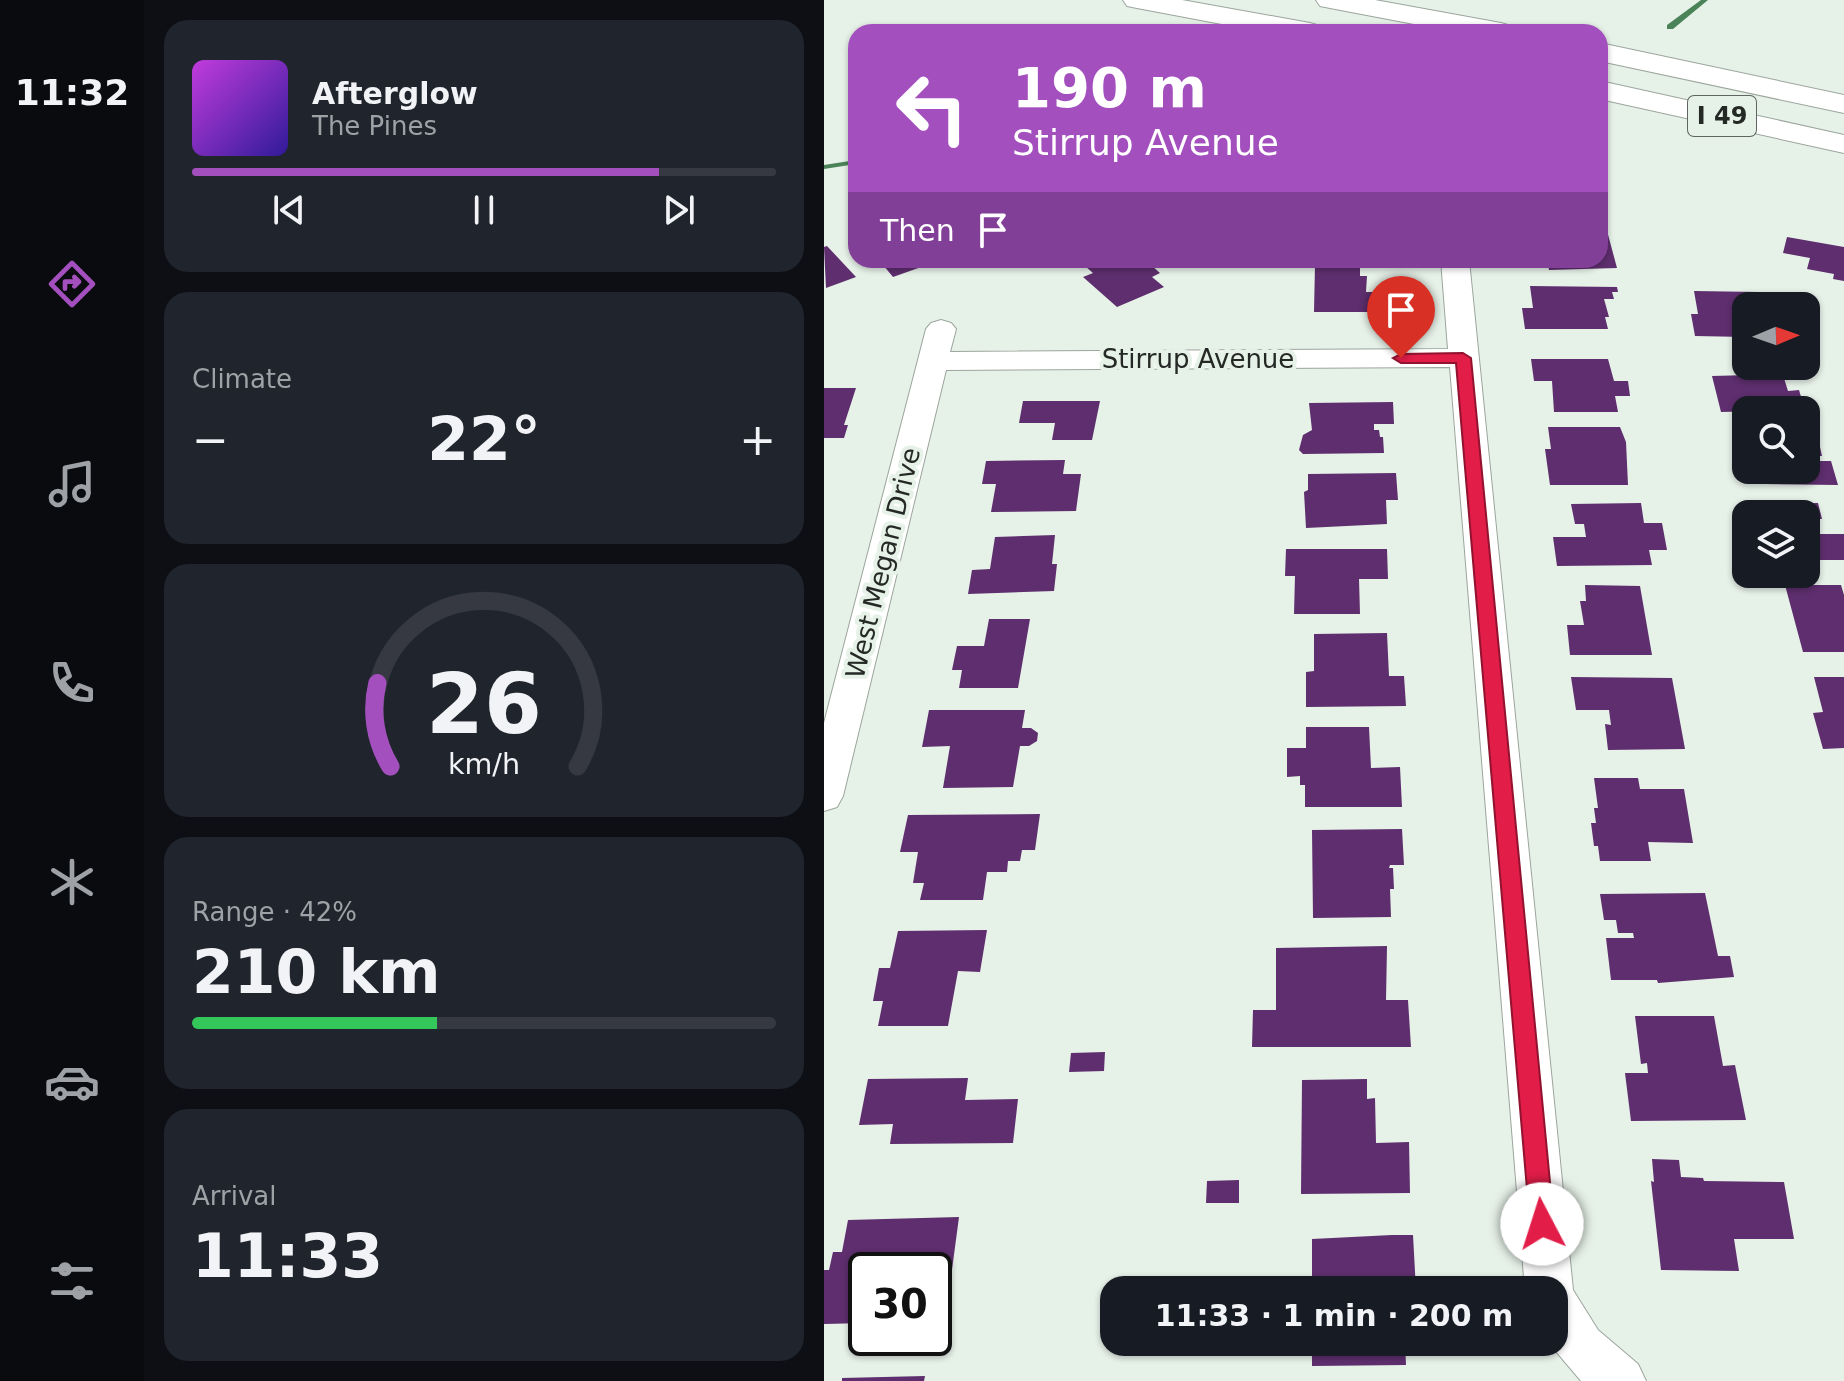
<!DOCTYPE html>
<meta charset="utf-8">
<style>
body{margin:0;font-family:"DejaVu Sans",sans-serif;background:#20242c;color:#f1f3f6;height:100vh;display:flex;flex-direction:column;font-size:30px;white-space:nowrap}
*{box-sizing:border-box;margin:0}
p{font-size:26px;color:#9ea1a6}
.icon{flex:none;width:44px;height:44px;fill:none;stroke:currentColor;stroke-width:2;stroke-linecap:round;stroke-linejoin:round}
.map{position:relative;flex:1;overflow:hidden}
.drawer{display:flex;flex-direction:column;gap:20px;padding:20px;background:#0d0f14;width:680px}
.drawer>*{flex:none}
.hud{position:absolute;left:24px;top:24px;width:760px;height:244px;border-radius:24px;box-shadow:0 2px 6px #0004;background:#a34fbe;color:#fff;overflow:hidden}
.needle{width:52px;rotate:88deg}
.buttons{position:absolute;left:908px;top:292px;display:grid;gap:16px}
.buttons a{display:grid;place-items:center;width:88px;height:88px;border-radius:16px;background:#171b24;box-shadow:0 2px 6px #0004;font-size:40px}
.speed{position:absolute;left:24px;top:1252px;display:flex;gap:16px;font-size:40px;font-weight:700;text-align:center}
.speed>*{display:grid;place-content:center;width:104px;height:104px;border-radius:50%;background:#171b24;box-shadow:0 2px 6px #0004;line-height:1}
.speed .limit{border:4px solid #111;border-radius:12px;background:#fff;color:#111}
.pin{position:absolute;display:grid;place-items:center;width:68px;height:68px;color:#fff;margin:-82px -34px;border-radius:50% 50% 50% 0;rotate:-45deg;box-shadow:0 0 8px #0007}
.pin .icon{rotate:45deg}
.me{position:absolute;width:88px;margin:-44px;rotate:355deg;stroke-linejoin:round;filter:drop-shadow(0 0 6px #0008)}
.turn{display:flex;align-items:center;gap:28px;height:168px;padding:0 32px;font-size:36px}
.turn .icon{width:104px;height:104px;stroke-width:2.5}
.turn b{display:block;font-size:56px;line-height:68px}
.then{display:flex;align-items:center;height:76px;padding:0 32px;background:#0003;gap:16px;font-size:30px}
.big{font-size:60px;font-weight:600;line-height:1.1}
.drawer .widget{flex:1;display:flex;flex-direction:column;justify-content:center;gap:12px;min-width:0;padding:0 28px;border-radius:24px;background:#20242c}
.drawer .dial{align-items:center;gap:0}
.dial svg{height:208px;overflow:visible;fill:none;stroke:#363941;stroke-width:7;stroke-linecap:round;text-anchor:middle}
.dial text{fill:#f1f3f6;stroke:none}
.song{display:flex;align-items:center;gap:24px}
.cover{width:96px;height:96px;border-radius:12px;background:linear-gradient(135deg,hsl(290 70% 55%),hsl(250 70% 35%))}
.played{height:8px;border-radius:4px;background:linear-gradient(90deg,#a34fbe 80%,#363941 80%)}
.keys{display:flex;justify-content:space-around;direction:ltr}
.heat{display:flex;justify-content:space-between;align-items:center;font-size:44px;direction:ltr}
.charge{height:12px;border-radius:6px;background:linear-gradient(90deg,#34c759 42%,#363941 0)}
.trip{position:absolute;left:276px;top:1276px;width:468px;height:80px;border-radius:24px;background:#171b24;box-shadow:0 2px 6px #0004;font-weight:600;line-height:80px;text-align:center}
main{display:flex;flex:1;min-height:0}
.dock{display:flex;flex-direction:column;width:144px;justify-content:space-around;align-items:center;background:#090b0e;color:#9ea1a6}
.dock .icon{width:56px;height:56px}
.dock .on{color:#a34fbe}
.dock b{font-size:36px;color:#f1f3f6}
.map>svg:first-child{display:block}
</style>
<main>
<nav class="dock">
<b>11:32</b>
<svg class="icon on" aria-label="directions" viewBox="0 0 24 24"><path d="M12 3l9 9-9 9-9-9zM9 14v-3h6M13 9l2 2-2 2"/></svg>
<svg class="icon" aria-label="music" viewBox="0 0 24 24"><path d="M9 18V5l10-2v13"/><circle cx="6" cy="18" r="3"/><circle cx="16" cy="16" r="3"/></svg>
<svg class="icon" aria-label="phone" viewBox="0 0 24 24"><path d="M5 4h4l2 5-3 2q2 4 5 5l2-3 5 2v4C11 20 4 13 5 4z"/></svg>
<svg class="icon" aria-label="climate" viewBox="0 0 24 24"><path d="M12 3v18M4 7l16 10M4 17L20 7"/></svg>
<svg class="icon" aria-label="car" viewBox="0 0 24 24"><path d="M5 17H2v-5l4-1 3-4h7l3 4 3 1v5h-3M9 17h6M6 11h13"/><circle cx="7" cy="17" r="2"/><circle cx="17" cy="17" r="2"/></svg>
<svg class="icon" aria-label="filters" viewBox="0 0 24 24"><path d="M4 7h16M4 17h16"/><circle cx="9" cy="7" r="2"/><circle cx="15" cy="17" r="2"/></svg>
</nav>
<section class="drawer">
<div class="widget">
<div class="song"><i class="cover"></i><div><b>Afterglow</b><p>The Pines</p></div></div>
<div class="played"></div>
<div class="keys"><svg class="icon" aria-label="previous" viewBox="0 0 24 24"><path d="M18 5L8 12l10 7zM5 5v14"/></svg><svg class="icon" aria-label="pause" viewBox="0 0 24 24"><path d="M8 5v14M16 5v14"/></svg><svg class="icon" aria-label="next" viewBox="0 0 24 24"><path d="M6 5l10 7-10 7zM19 5v14"/></svg></div>
</div>
<div class="widget"><p>Climate</p>
<div class="heat"><a>−</a><b class="big">22°</b><a>+</a></div>
</div>
<div class="widget dial"><svg viewBox="0 0 100 80">
<path d="M14 69A42 42 0 1 1 86 69"/>
<path d="M14 69A42 42 0 0 1 9 37" stroke="#a34fbe"/>
<text x="50" y="56" font-size="32" font-weight="700">26</text>
<text x="50" y="72" font-size="11">km/h</text>
</svg></div>
<div class="widget"><p>Range · 42%</p><b class="big">210 km</b><div class="charge"></div></div>
<div class="widget"><p>Arrival</p><b class="big">11:33</b></div>
</section>
<div class="map">
<svg width="1020" height="1381" viewBox="0 0 1020 1381">
<rect width="100%" height="100%" fill="#e6f1e8"/>
<g fill="none" stroke-linecap="round" stroke-linejoin="round">
<path fill="#4b8359" fill-rule="evenodd" d="M877,0H884L849,29H843V25Z
M32,160V164L0,169V165Z"/>
</g>
<path fill="#5e2e6e" d="M776,227H782L793,268L725,270L723,260H776Z
M963,237L1020,247V281L1009,279L1010,274L983,269L986,258L959,253Z
M3,246L32,277L2,288L0,247Z
M55,260H95L100,266L69,277Z
M254,260H309L315,265L328,260L332,263L327,265L336,273L328,277L340,287L293,307L259,277L269,273Z
M491,265H536V276H543L542,292H557V312H490Z
M706,286L793,287L794,292H788L790,299H780L785,317H781L784,329H701L698,308H709Z
M870,291L935,292L938,306H922V337L871,336L867,314H874Z
M707,359H784L790,381H804L806,396H791L794,412H730L728,381H710Z
M949,367L952,376L959,375L964,391L975,390L981,410L897,412L888,376L926,375L924,368Z
M0,388H32L20,425H24L20,438H0Z
M199,401H276L268,440H228L231,423H195Z
M569,402L570,424H550V430H555L556,437H559L560,453L479,454L475,450L479,435L488,430L485,403Z
M724,427H796L802,442L804,485H726L721,449H727Z
M982,430H987L989,438H994L998,456H994L996,461H1007L1014,485L941,484L937,470H982Z
M241,460L239,474H257L252,511L167,512L172,484H158L162,461Z
M572,473L574,500H562L563,524L482,528L480,492L484,490V474Z
M817,503L820,523H838L843,550H825L828,565L733,566L729,537H762L760,524H751L747,504Z
M994,503L998,519H995L996,525H992L994,534H1020V560H982V514H935L933,504Z
M231,535L228,564H233L230,591L144,594L148,570L166,569L171,537Z
M462,549H563L564,579H535L536,614H470L471,576H461Z
M761,585L816,586L828,655H746L743,625H760L756,601H762Z
M961,585H1017L1020,595V652H979Z
M165,619H206L194,688H135L138,670H128L133,646H160Z
M563,633L565,676H580L582,706L482,707V672L490,671V634Z
M747,677L848,678L861,749L784,750L781,724L787,725L785,710H752Z
M990,677H1020V748L999,749L989,713L999,712Z
M105,710H201L198,728H207L214,733L213,741L205,746H196L189,787L119,788L126,746L98,747Z
M482,727H545L547,768L576,767L578,807H481V785H476V776L463,777V748H482Z
M770,778H814L816,789H860L869,843L824,842L827,861H776L774,846H770L767,823H772L770,808H774Z
M216,814L211,850H198L196,861H184L183,872H163L159,900H96L100,883H89L94,852H76L84,815Z
M578,829L580,865H566L565,868H569L570,889H566L567,917L489,918L488,830Z
M881,893L894,956H906L910,977L834,983L833,980H787L782,938H810L809,933H794L792,920H780L776,894Z
M163,930L156,972L134,971L124,1026H54L59,1001H49L55,968H66L74,931Z
M563,946L562,1000H584L587,1047H428L429,1010H452V948Z
M811,1016H890L899,1066L911,1065L922,1120L807,1121L801,1073H824L823,1063L817,1064Z
M281,1052L280,1071L245,1072L247,1053Z
M144,1078L141,1100L194,1099L189,1143L66,1144L69,1124L35,1125L44,1079Z
M543,1079V1099L551,1098L552,1143L585,1142L586,1193L477,1194L478,1080Z
M828,1159L855,1160L857,1177L879,1178L880,1181L960,1182L970,1239H910L915,1271L837,1270L827,1181L830,1182Z
M415,1180V1203H382L383,1181Z
M135,1217L124,1300L110,1301V1270H42V1323L0,1324V1270H5L9,1252H18L24,1220Z
M568,1235H589L592,1290H488V1239Z
M488,1342H581L582,1365L488,1366Z
M101,1376L100,1381H18V1378Z"/>
<g fill="none" stroke-linecap="round" stroke-linejoin="round">
<g stroke="#9ca59d" stroke-width="2">
<path id="street" d="M617,260H645L749,1290L774,1330L814,1364L822,1381H757L724,1342H730V1290H701L626,367L122,370L19,796L13,807L0,811V723L102,329L107,323L117,320L127,323L132,329L126,352L624,349Z"/>
</g>
<g stroke="#9ca59d" stroke-width="2">
<path id="highway" d="M299,0H358L486,23L496,26L500,32H440L313,8L303,6Z
M492,0H551L677,23L687,26L691,32H632L506,8L496,6Z
M776,43L1020,95V113L776,61Z
M776,81L1020,135V153L776,99Z"/>
</g>
<use href="#street" fill="#fff" fill-rule="evenodd"/>
<use href="#highway" fill="#fff" fill-rule="evenodd"/>
</g>
<path fill="#e11d48" stroke="#92132f" stroke-width="2" d="M639,353L647,358L730,1224L726,1232L718,1235L710,1232L706,1224L632,363H577L569,358L577,354Z"/>
<g text-anchor="middle" dominant-baseline="central" stroke-width="8" stroke-linejoin="round" paint-order="stroke">
<rect fill="#e6f1e8" stroke="#5f6560" stroke-width="2" x="864" y="96" width="68" height="40" rx="6"/>
<g font-size="24" font-weight="bold" fill="#252926">
<text x="898" y="116">I 49</text>
</g>
<g font-size="26" fill="#252926" stroke="#e6f1e8">
<text x="374" y="359">Stirrup Avenue</text>
<text transform="translate(59 563) rotate(-76)">West Megan Drive</text>
</g>
</g>
</svg>
<div class="buttons">
<a><svg class="needle" viewBox="-14 -14 28 28"><path d="M0-13l5 13h-10z" fill="#e53935"/><path d="M0 13l5-13h-10z" fill="#9ea1a6"/></svg></a>
<a><svg class="icon" aria-label="search" viewBox="0 0 24 24"><circle cx="10" cy="10" r="6"/><path d="M15 15l6 6"/></svg></a>
<a><svg class="icon" aria-label="layers" viewBox="0 0 24 24"><path d="M12 4l9 5-9 5-9-5zM3 14l9 5 9-5"/></svg></a>
</div>
<div class="speed"><div class="limit">30</div></div>
<div class="pin" style="left:577px;top:358px;background:#d93025"><svg class="icon" aria-label="arrive" viewBox="0 0 24 24"><path d="M6 21V4h12l-3 4 3 4H6"/></svg></div>
<svg class="me" style="left:718px;top:1224px" viewBox="-20 -20 40 40"><circle r="19" fill="#fff"/><path d="M0-13L10 11 0 6-10 11z" fill="#e11d48"/></svg>
<div class="trip">11:33 · 1 min · 200 m</div>
<div class="hud">
<div class="turn"><svg class="icon" aria-label="left" viewBox="0 0 24 24"><path d="M17 20v-9H6M10 6l-5 5 5 5"/></svg><div><b>190 m</b>Stirrup Avenue</div></div>
<div class="then">Then<svg class="icon" aria-label="arrive" viewBox="0 0 24 24"><path d="M6 21V4h12l-3 4 3 4H6"/></svg></div>
</div>
</div>
</main>
